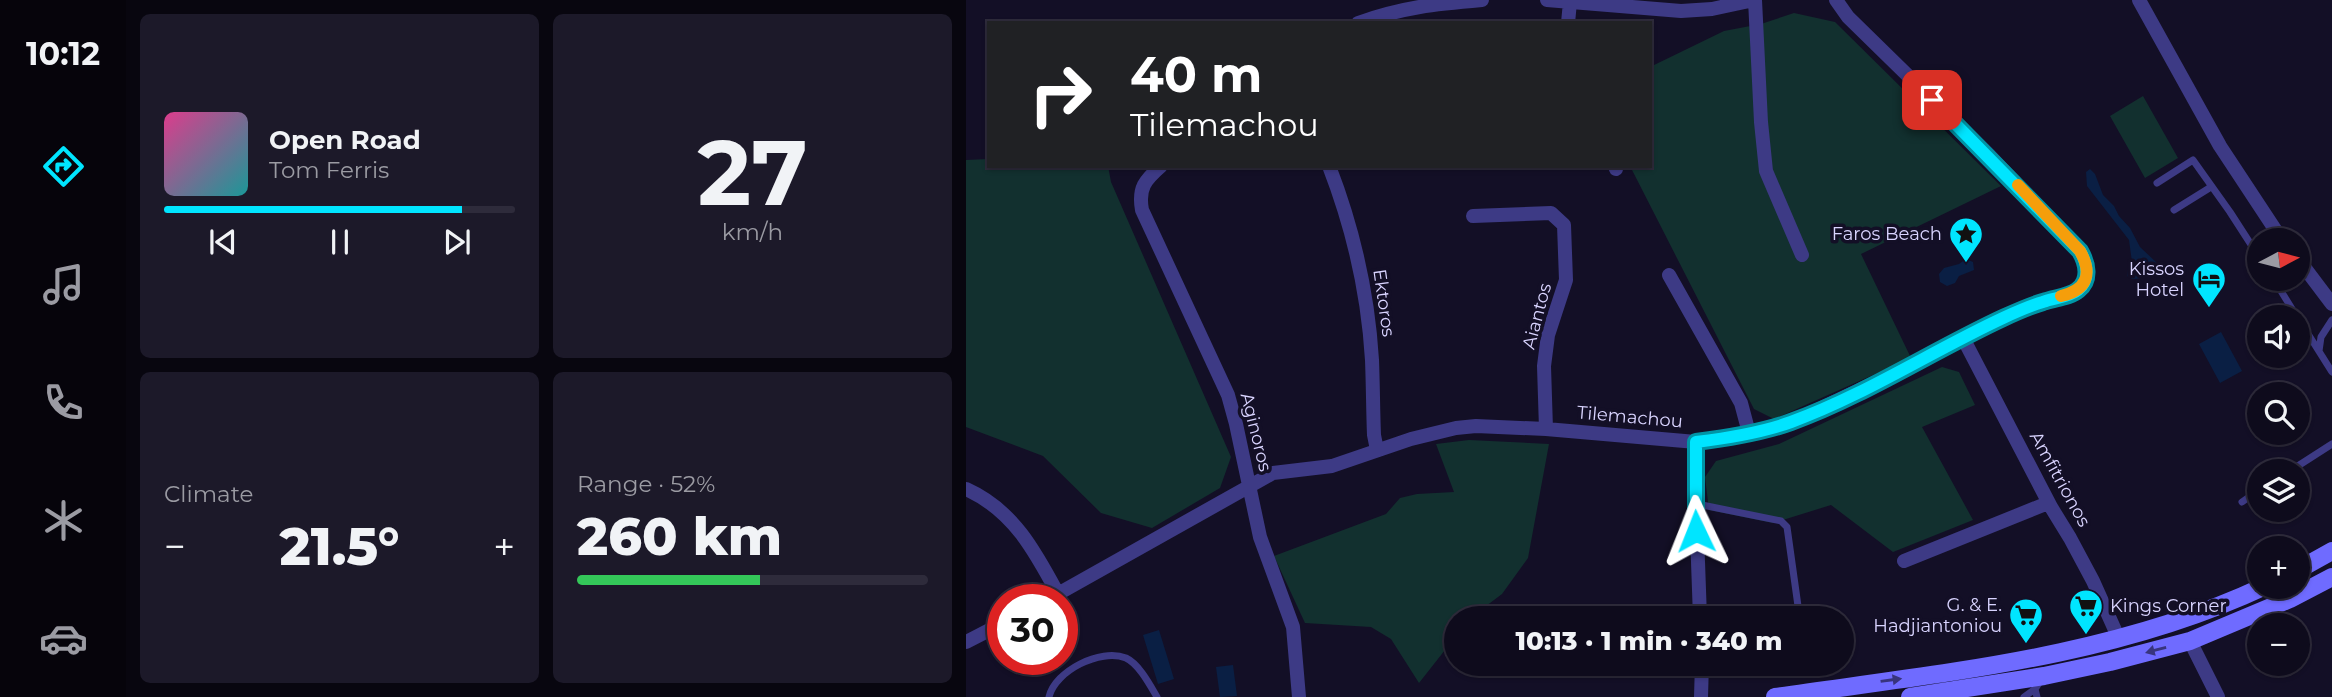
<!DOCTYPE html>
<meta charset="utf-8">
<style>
body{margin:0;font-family:Montserrat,sans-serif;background:#1c1929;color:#f1f3f6;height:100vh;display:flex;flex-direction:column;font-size:26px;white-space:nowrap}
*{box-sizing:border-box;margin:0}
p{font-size:23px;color:#9b9ba3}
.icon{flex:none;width:38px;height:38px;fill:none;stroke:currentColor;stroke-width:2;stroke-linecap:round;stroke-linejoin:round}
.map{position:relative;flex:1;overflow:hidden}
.sheet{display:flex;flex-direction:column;gap:14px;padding:14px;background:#08060f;width:840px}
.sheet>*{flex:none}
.top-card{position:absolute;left:21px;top:21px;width:665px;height:147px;border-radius:0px;box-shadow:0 2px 5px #0004,0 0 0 2px #2e2b3b;background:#202124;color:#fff;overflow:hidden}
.needle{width:46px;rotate:83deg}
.fabs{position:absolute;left:1281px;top:228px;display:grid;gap:14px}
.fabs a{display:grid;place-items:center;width:63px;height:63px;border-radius:50%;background:#0e0b1c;box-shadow:0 2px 5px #0004,0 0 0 2px #2e2b3b;font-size:35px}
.speed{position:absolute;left:21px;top:584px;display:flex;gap:14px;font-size:35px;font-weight:700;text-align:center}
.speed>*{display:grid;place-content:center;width:91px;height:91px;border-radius:50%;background:#0e0b1c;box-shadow:0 2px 5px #0004,0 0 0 2px #2e2b3b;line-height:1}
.speed .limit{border:10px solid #d22;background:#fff;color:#111}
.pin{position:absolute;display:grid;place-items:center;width:60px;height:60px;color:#fff;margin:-30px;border-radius:14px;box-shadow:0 4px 10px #0006}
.me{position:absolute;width:77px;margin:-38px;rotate:358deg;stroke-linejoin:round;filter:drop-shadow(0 0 5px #0008)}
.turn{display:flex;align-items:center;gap:24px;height:147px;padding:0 28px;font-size:32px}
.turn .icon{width:91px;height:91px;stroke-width:2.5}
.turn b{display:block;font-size:49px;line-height:60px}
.big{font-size:52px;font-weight:800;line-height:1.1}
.sheet .widget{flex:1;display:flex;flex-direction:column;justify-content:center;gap:10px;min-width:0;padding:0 24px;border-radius:10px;background:#1c1929}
.sheet .dial{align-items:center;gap:0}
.dial b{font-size:91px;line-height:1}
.song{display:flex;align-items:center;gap:21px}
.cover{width:84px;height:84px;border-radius:10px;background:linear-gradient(135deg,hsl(330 70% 55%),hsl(180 70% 35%))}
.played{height:7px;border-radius:4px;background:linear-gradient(90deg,#00e5ff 85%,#2e2b3b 85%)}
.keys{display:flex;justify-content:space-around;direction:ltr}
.heat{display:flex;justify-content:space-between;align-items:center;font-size:38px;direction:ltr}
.charge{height:10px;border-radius:5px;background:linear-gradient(90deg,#34c759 52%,#2e2b3b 0)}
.sheet .tiles{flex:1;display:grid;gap:14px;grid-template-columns:repeat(2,1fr)}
.trip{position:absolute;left:478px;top:606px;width:410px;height:70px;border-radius:35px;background:#0e0b1c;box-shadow:0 2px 5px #0004,0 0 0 2px #2e2b3b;font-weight:800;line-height:70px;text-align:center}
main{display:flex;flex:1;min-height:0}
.dock{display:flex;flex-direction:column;width:126px;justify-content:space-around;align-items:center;background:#06040b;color:#9b9ba3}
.dock .icon{width:49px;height:49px}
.dock .on{color:#00e5ff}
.dock b{font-size:32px;color:#f1f3f6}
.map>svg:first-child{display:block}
</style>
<main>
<nav class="dock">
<b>10:12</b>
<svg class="icon on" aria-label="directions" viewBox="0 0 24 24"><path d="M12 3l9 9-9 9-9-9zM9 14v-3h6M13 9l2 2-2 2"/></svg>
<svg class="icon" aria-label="music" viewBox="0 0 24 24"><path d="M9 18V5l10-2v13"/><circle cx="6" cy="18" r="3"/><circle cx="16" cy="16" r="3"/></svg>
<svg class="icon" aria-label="phone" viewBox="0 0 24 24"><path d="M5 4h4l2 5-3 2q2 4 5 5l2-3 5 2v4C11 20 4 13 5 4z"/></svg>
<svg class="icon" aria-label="climate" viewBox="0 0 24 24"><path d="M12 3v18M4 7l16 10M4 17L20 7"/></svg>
<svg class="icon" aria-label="car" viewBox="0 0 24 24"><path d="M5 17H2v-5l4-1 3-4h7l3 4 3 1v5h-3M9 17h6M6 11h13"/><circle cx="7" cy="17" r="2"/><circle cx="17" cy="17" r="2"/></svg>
</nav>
<section class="sheet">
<div class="tiles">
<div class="widget">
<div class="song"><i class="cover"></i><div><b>Open Road</b><p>Tom Ferris</p></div></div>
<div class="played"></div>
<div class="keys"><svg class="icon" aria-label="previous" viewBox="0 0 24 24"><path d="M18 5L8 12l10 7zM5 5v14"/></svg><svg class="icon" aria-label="pause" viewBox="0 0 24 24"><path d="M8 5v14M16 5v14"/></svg><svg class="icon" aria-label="next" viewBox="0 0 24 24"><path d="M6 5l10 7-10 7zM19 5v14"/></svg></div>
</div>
<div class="widget dial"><b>27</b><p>km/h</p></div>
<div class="widget"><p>Climate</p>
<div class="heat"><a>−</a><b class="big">21.5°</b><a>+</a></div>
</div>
<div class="widget"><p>Range · 52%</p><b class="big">260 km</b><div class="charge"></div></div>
</div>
</section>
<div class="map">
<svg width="1366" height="697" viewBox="0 0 1366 697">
<rect width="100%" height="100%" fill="#130f26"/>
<path fill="#12302f" d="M828,13L869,22L1035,186L895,254L945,358L808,419L788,409L664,166H684V67L758,31L795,24Z
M1177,96L1212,158L1179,178L1144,116Z
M23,159V166H142L145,182L265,457L254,488L186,528L135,513L77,456L0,427V160Z
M976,367L993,372L1009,405L956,427L1007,520L927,552L865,505L807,523L743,510L739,477L750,461L813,444Z
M503,440L583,444L562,558L536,594L504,618H490V636L453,683L425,639L405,627L339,623L308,556L420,514L434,498L451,494L488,492L470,444Z"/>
<path fill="#0a1f44" d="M1124,169L1129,174L1137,195L1148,206L1153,216L1164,228L1174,247L1191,263V269C1183,276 1176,279 1166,279L1161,276L1162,269L1166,262L1163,240L1121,186L1120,172Z
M1000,259L1007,262L1008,270L993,276L989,283L981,286L974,282L973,274L978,268L993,264Z
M1255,332L1276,371L1254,383L1233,344Z
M193,630L208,679L192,684L177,635Z
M267,665L271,696L254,697L250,667Z"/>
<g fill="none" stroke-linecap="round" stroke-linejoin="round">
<path stroke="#3d3a85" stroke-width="7" d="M1191,183L1227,160L1264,212L1293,257
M1208,210L1245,187
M1307,278L1331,317
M1332,318L1366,372
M1353,351L1355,337L1366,320
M1324,471L1366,444
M1276,502L1293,490
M731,504L815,521L821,527L832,606
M83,697C89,671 134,648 160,658C173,664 184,685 191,697
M1058,697L1069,689
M1071,697L1069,689L1075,680"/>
<path stroke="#3d3a85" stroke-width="14" d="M581,0L715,11L746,9L788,0
M789,0L795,122L800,171L836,255
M1173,0L1254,146L1316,240
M392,23C438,7 469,4 516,0
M602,23L604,2
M195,166C179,180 172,188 176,210L262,395L270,424L294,537L327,627L333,697
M363,166C387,228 402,293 406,360C407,385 407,410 408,435L411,450
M649,166L650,169
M507,216L585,213L598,225L600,280L582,335L578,366L580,429
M1332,259L1366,304
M703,275L775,403L783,433
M997,338L1085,507L1104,538L1127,581L1153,639
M730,442L729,477L734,618
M0,489C47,510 69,551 92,594
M938,561L1082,503
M81,600L307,473L366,466L445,439L490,428L510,426L580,429L730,442L783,433L826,422L929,373L1036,318L1113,290C1122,276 1122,265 1114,251L1023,155L882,17L870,0
M1224,641L1252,697
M0,642L37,623
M735,697L736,663"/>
<path stroke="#6f6bff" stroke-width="18" d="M1332,570L1366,551
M809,697C974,673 1146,658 1299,586
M944,697L1078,676L1144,662L1224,641L1324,599L1366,577"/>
</g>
<defs><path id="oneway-solid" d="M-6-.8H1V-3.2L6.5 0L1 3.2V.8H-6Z" transform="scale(1.75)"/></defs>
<g fill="#38347d">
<use href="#oneway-solid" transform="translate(1190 650) rotate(165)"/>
<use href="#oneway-solid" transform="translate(925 680) rotate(-8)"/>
</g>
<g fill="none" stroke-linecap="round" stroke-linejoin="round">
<g stroke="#0095a6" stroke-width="18">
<path id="route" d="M730,531V442C762,438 795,433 825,422C899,395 966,351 1037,318C1050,312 1063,306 1077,302C1087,298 1104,297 1112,290C1125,280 1121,263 1114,251L966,100"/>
</g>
<use href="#route" stroke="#00e5ff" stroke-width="12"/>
<path stroke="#f59e0b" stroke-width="12" d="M1052,185L1114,251C1127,274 1121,290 1095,296"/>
</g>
<defs>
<g id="sight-pin" transform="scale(1.75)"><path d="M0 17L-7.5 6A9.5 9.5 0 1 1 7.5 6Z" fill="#00e5ff" stroke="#130f26"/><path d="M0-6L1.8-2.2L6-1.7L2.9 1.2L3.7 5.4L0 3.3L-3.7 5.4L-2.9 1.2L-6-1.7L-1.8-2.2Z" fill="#111"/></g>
<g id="hotel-pin" transform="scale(1.75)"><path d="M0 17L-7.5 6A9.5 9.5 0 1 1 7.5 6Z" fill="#00e5ff" stroke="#130f26"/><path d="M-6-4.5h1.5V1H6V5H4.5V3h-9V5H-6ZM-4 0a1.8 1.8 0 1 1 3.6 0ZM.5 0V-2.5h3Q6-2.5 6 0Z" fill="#111"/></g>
<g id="supermarket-pin" transform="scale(1.75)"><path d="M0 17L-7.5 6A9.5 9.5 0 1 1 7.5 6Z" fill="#00e5ff" stroke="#130f26"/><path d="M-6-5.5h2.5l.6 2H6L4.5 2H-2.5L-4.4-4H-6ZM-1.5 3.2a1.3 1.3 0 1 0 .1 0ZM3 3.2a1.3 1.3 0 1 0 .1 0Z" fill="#111"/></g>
</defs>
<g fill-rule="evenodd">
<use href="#sight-pin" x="1000" y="234"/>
<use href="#hotel-pin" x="1243" y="279"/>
<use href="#supermarket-pin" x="1120" y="606"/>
<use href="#supermarket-pin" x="1060" y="615"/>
</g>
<g text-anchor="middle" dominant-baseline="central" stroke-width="7" stroke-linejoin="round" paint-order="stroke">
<g font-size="18" fill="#d9d4ff" stroke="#130f26" text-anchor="end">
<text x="976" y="234">Faros Beach</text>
<text x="1218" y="269">Kissos<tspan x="1218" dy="21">Hotel</tspan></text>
<text x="1036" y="605">G. &amp; E.<tspan x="1036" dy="21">Hadjiantoniou</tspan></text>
<text x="1144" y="606" text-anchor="start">Kings Corner</text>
</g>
<g font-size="18" fill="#d9d4ff" stroke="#130f26">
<text transform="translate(418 303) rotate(82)">Ektoros</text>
<text transform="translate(571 316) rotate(-75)">Aiantos</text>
<text transform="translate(664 417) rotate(5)">Tilemachou</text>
<text transform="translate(290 432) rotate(76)">Aginoros</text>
<text transform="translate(1094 479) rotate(61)">Amfitrionos</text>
</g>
</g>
</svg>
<div class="fabs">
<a><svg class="needle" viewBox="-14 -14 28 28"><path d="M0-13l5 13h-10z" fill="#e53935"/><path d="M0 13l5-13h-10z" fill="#9b9ba3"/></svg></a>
<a><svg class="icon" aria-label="sound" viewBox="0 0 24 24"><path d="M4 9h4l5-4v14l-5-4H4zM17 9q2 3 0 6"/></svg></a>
<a><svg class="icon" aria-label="search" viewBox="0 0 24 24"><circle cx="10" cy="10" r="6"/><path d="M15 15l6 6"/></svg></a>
<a><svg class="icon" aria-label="layers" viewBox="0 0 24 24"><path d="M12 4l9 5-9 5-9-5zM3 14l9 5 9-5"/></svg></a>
<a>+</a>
<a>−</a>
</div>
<div class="speed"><div class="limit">30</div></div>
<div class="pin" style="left:966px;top:100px;background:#d93025"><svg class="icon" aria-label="arrive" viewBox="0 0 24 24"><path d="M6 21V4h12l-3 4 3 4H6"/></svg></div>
<svg class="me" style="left:730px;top:531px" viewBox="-20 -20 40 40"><path d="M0-17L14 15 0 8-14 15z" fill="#00e5ff" stroke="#fff" stroke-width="4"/></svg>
<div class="trip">10:13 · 1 min · 340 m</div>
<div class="top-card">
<div class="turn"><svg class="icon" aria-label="right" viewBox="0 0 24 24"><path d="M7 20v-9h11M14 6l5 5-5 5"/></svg><div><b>40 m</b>Tilemachou</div></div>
</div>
</div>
</main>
